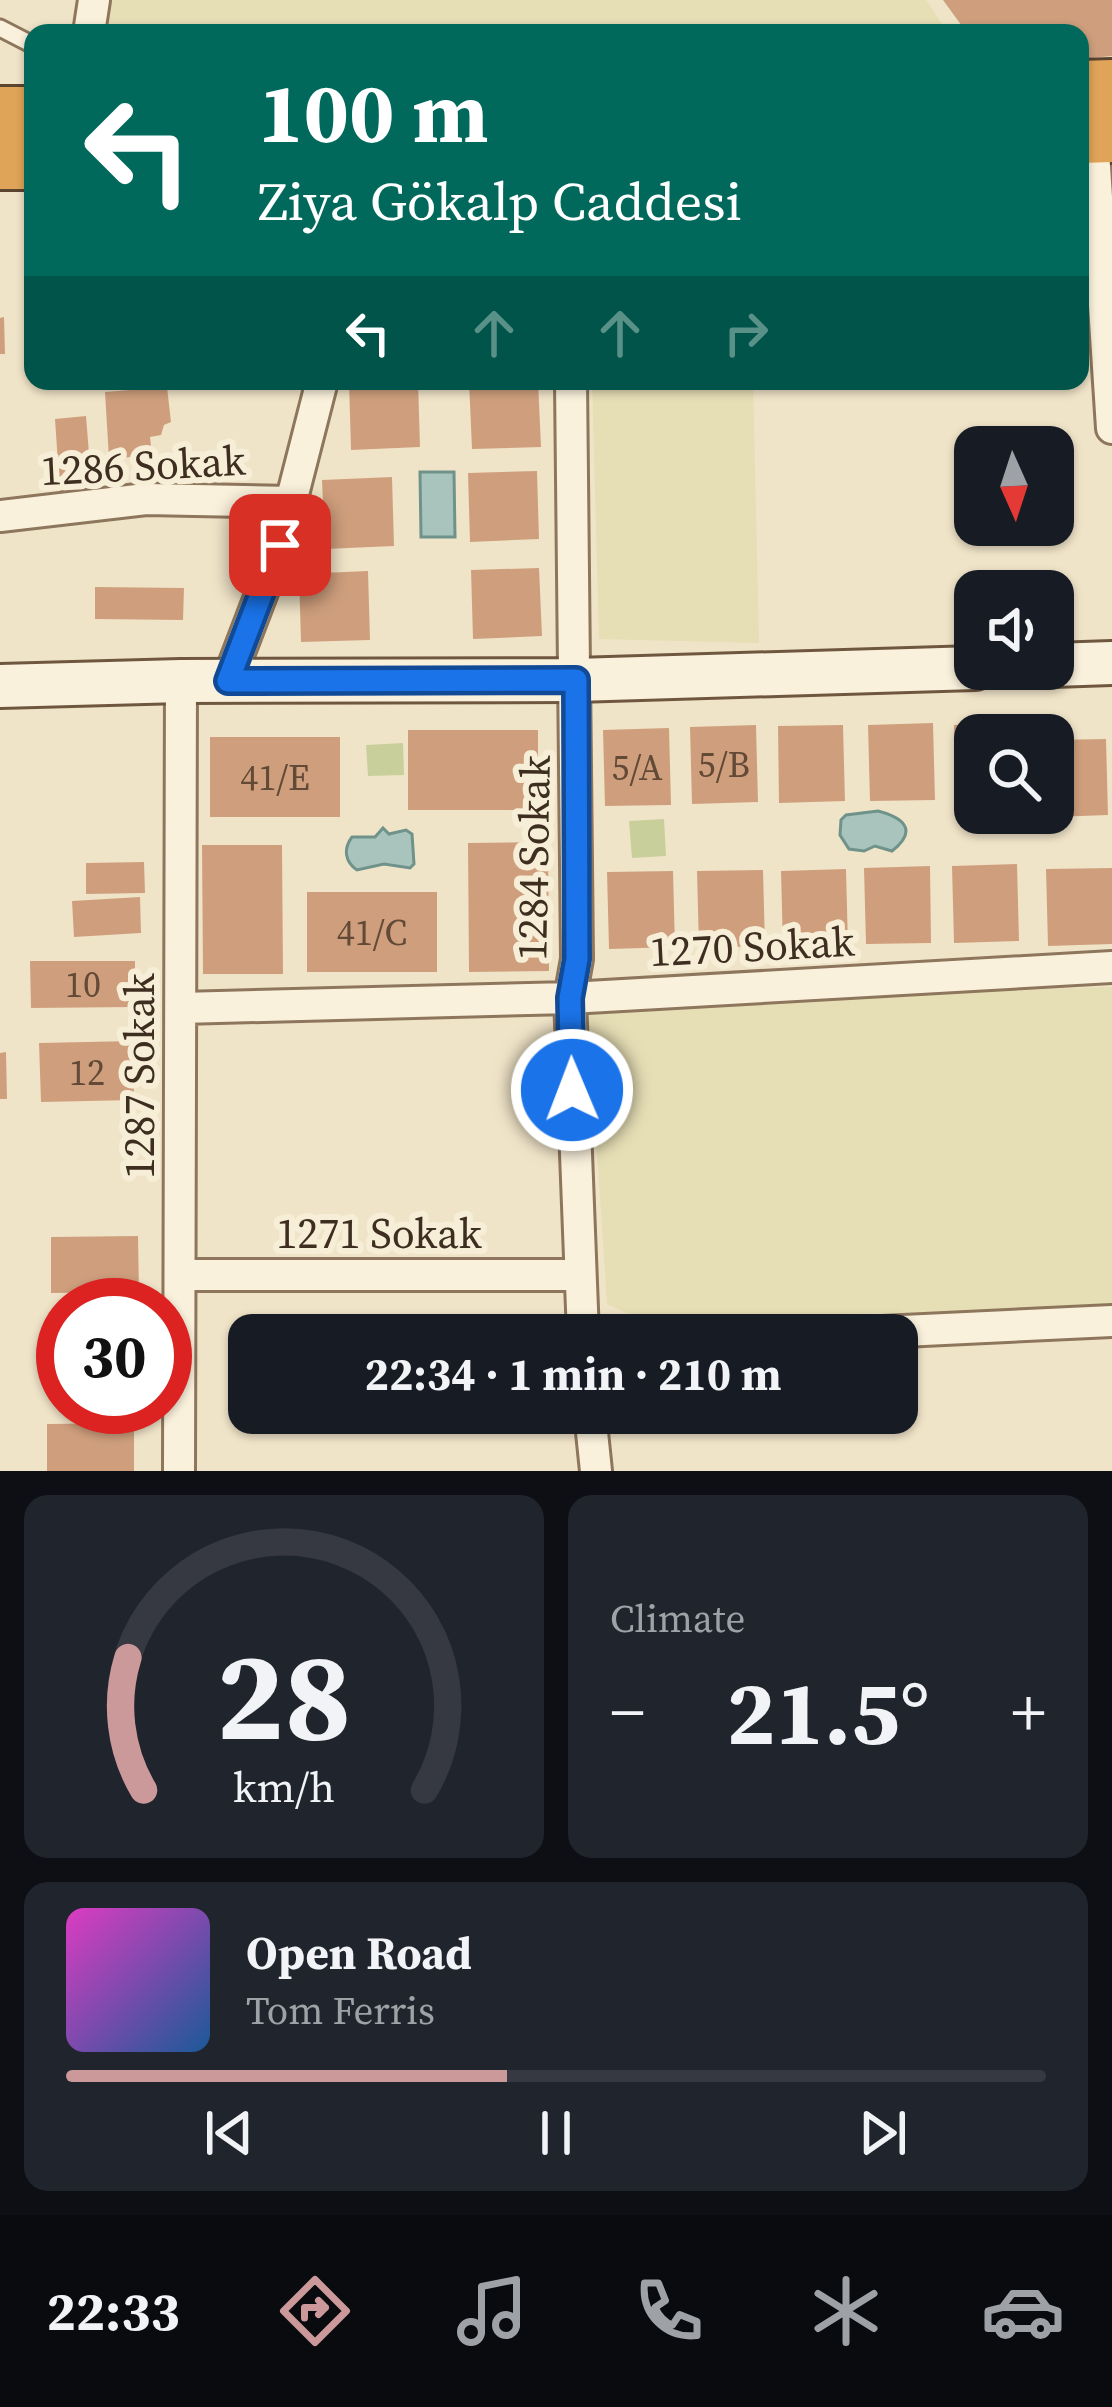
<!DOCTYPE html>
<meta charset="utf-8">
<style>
body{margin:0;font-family:"Source Serif 4",serif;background:#20242c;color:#f1f3f6;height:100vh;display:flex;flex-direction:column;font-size:45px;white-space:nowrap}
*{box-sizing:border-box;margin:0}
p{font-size:39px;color:#9ea1a6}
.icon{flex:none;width:66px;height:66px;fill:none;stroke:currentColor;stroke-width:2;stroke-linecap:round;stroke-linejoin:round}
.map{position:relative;height:1471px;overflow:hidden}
.sheet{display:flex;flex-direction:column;gap:24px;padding:24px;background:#0d0f14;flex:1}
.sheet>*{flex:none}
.guide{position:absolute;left:24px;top:24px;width:1065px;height:366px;border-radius:24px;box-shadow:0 3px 9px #0004;background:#00695c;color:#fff;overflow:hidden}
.needle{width:78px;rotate:177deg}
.buttons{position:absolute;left:954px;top:426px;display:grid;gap:24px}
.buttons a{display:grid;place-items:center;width:120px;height:120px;border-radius:24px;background:#171b24;box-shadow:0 3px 9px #0004;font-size:60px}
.speed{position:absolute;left:36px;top:1278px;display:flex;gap:24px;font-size:60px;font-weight:700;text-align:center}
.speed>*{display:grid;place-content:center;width:156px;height:156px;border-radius:50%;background:#171b24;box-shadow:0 3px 9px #0004;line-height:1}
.speed .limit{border:18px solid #d22;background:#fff;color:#111}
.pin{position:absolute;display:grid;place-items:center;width:102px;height:102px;color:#fff;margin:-51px;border-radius:24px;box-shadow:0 6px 18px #0006}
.me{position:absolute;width:132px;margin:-66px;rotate:359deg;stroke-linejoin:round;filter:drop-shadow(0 0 9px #0008)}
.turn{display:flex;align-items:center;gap:42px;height:252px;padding:0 36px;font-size:54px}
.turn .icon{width:156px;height:156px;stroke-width:2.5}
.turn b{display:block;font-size:84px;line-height:102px}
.lanes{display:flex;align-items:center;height:114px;padding:0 36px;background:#0003;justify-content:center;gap:60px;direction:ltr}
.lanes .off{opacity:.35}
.big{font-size:90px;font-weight:700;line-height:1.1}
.sheet .tile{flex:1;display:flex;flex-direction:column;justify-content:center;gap:18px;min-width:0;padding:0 42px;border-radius:24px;background:#20242c}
.sheet .dial{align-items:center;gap:0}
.dial svg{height:312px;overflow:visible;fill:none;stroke:#363941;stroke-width:7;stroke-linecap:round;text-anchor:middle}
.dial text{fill:#f1f3f6;stroke:none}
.song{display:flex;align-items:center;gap:36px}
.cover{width:144px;height:144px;border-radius:18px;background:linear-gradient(135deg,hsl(310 70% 55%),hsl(210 70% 35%))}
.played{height:12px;border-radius:6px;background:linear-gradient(90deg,#cc999b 45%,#363941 45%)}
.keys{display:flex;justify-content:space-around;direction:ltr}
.heat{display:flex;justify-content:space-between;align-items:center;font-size:66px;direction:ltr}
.sheet .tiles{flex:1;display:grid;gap:24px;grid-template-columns:1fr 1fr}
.tile:last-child{grid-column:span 2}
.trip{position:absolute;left:228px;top:1314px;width:690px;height:120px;border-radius:24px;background:#171b24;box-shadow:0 3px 9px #0004;font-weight:700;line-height:120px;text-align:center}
.tabs{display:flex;height:192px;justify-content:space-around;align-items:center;background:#090b0e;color:#9ea1a6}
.tabs .icon{width:84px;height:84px}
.tabs .active{color:#cc999b}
.tabs b{font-size:54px;color:#f1f3f6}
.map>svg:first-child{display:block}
</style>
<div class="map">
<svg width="1112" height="1471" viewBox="0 0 1112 1471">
<rect width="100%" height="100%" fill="#f0e4c8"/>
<path fill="#e6deb5" d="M86,0H926L948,33H114L89,12Z
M592,381H753L759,643L599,639Z
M1112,987V1310L635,1317L607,1304L588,1014L615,1000Z"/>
<path fill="#c9cf9b" d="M403,743L404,775L368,776L366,745Z
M664,819L666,856L632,858L629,821Z"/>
<path fill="#a9c4bc" stroke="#6f938a" stroke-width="3" d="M420,472H454L455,537H421Z
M878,811C901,817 920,829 892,851L875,846L864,851L849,849L840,835L841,820L846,815Z
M383,828L389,834L406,830L412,834L414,864L410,868L384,864L357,870C345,862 343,849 352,837H375Z"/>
<path fill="#cf9f7d" d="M943,0H1112V56L1080,59V33H967Z
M4,317L5,354H0V318Z
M349,381H418L420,447L351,450Z
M469,381H538L541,447L472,449Z
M167,387L171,422L164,425L161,435L150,437L152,455L109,459L105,392Z
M86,416L92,491L60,493L55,419Z
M537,471L539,539L470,542L468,473Z
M392,477L394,546L325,549L322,480Z
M539,568L542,636L473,639L471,570Z
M368,571L370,640L301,642L299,574Z
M95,587L184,588L183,620L95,619Z
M933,723L935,800L870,801L868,725Z
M1019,723V735H975V801L956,802L954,725Z
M756,725L758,802L692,804L690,727Z
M843,725L845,801L779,803L778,726Z
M669,728L671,805L605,806L603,730Z
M408,730H538V810H408Z
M210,737H340V817H210Z
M1106,739L1108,815L1053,817V740Z
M548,842L549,971L469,972L468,843Z
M202,845H282L283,974H203Z
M144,862L145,893L86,894V863Z
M1017,864L1019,941L954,943L952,866Z
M930,866L931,943L866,944L864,868Z
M1112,868V944L1048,946L1046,869Z
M846,869L848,946L783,948L781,871Z
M763,870L765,946L699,948L697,871Z
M673,871L675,947L609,949L607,872Z
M307,892H437V972H307Z
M140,897L141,933L74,937L72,901Z
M30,961H135V1007L31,1008Z
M133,1041L134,1100L41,1102L39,1043Z
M6,1052L7,1099H0V1053Z
M138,1236L139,1292L51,1293V1237Z
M459,1315L497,1316V1335H458Z
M48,1325H63V1381H49Z
M134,1423V1471H47V1424Z"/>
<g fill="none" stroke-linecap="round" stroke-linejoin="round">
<g stroke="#8d765c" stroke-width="21">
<path id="lane" d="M0,28L33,45"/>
</g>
<g stroke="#8d765c" stroke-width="36">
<path id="street" d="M89,33L94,0
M1093,136L1112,428
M571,381L577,959L570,998L583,1335
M0,516L146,499L291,502
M228,681L280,545L322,381
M181,1008L570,998L1112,967
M180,1275H578
M819,1335L1112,1321
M590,1413L596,1471
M179,1471L181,681"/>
</g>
<g stroke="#6f573f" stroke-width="48">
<path id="secondary" d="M1053,665L1112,663
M0,686L181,681L576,680L975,668"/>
</g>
<g stroke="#5b4430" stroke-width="60">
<path id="highway" d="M1080,88L1112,87
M0,114H33
M1080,136L1112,135
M0,162H33"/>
</g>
<use href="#lane" stroke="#faf1dc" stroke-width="15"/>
<use href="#street" stroke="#faf1dc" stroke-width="30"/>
<use href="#secondary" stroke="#faf1dc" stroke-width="42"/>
<use href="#highway" stroke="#e0a458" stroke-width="54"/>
</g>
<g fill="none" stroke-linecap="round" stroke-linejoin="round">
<g stroke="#114b97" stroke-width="30">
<path id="route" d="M280,545L228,681L576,680L577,959L570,998L572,1090"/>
</g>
<use href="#route" stroke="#1a73e8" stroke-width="21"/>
</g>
<g text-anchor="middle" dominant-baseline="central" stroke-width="12" stroke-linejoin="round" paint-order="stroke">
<g font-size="36" fill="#624a37">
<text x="724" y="764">5/B</text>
<text x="637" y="767">5/A</text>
<text x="275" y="777">41/E</text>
<text x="372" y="932">41/C</text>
<text x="83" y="984">10</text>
<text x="87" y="1072">12</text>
</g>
<g font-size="42" fill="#3d2e20" stroke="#f7eed8">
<text transform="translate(143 465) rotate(-3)">1286 Sokak</text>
<text transform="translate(533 858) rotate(-89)">1284 Sokak</text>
<text transform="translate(752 946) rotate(-3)">1270 Sokak</text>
<text transform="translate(139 1076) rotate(-90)">1287 Sokak</text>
<text x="379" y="1233">1271 Sokak</text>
</g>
</g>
</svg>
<div class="buttons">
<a><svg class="needle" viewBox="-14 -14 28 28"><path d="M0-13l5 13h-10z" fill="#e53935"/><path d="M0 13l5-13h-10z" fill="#9ea1a6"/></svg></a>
<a><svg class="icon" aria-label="sound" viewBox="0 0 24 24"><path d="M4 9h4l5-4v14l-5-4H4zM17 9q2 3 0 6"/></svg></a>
<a><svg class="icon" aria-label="search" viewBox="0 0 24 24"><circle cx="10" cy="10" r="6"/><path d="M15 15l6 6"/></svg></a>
</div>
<div class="speed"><div class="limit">30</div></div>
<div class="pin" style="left:280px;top:545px;background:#d93025"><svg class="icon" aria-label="arrive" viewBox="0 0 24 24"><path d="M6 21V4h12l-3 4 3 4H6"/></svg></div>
<svg class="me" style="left:572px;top:1090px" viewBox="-20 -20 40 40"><circle r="17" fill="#1a73e8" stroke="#fff" stroke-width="3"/><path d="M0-11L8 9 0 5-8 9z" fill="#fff"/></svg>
<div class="trip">22:34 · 1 min · 210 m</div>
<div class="guide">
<div class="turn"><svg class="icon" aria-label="left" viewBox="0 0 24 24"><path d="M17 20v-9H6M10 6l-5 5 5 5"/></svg><div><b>100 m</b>Ziya Gökalp Caddesi</div></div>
<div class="lanes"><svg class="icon" aria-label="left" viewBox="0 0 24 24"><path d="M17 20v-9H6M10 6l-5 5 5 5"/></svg><svg class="icon off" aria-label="ahead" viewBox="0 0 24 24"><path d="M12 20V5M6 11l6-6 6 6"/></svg><svg class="icon off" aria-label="ahead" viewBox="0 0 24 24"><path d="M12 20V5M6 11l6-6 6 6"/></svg><svg class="icon off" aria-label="right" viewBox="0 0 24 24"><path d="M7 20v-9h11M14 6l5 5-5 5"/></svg></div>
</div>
</div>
<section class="sheet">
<div class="tiles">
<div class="tile dial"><svg viewBox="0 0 100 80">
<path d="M14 69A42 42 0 1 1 86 69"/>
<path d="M14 69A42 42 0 0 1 10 35" stroke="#cc999b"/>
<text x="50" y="56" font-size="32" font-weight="700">28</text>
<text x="50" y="72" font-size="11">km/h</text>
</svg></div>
<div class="tile"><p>Climate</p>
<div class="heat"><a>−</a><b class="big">21.5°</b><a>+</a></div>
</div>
<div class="tile">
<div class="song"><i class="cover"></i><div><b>Open Road</b><p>Tom Ferris</p></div></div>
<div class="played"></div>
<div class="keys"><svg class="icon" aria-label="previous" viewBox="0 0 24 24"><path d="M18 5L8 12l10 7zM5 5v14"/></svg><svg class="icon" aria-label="pause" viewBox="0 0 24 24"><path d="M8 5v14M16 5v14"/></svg><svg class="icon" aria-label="next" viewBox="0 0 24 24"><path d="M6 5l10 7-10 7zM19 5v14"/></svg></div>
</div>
</div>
</section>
<nav class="tabs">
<b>22:33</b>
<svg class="icon active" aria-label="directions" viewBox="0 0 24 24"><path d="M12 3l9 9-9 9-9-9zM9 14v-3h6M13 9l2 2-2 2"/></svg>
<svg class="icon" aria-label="music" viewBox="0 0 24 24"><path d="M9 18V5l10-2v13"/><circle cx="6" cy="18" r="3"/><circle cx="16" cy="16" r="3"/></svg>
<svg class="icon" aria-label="phone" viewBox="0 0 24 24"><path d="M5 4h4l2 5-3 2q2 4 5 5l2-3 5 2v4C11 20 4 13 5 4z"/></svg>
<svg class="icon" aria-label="climate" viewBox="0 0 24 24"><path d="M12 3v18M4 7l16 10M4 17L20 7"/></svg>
<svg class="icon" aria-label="car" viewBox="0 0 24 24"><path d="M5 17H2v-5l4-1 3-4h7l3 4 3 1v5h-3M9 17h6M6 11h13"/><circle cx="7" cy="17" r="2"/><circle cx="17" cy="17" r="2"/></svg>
</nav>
